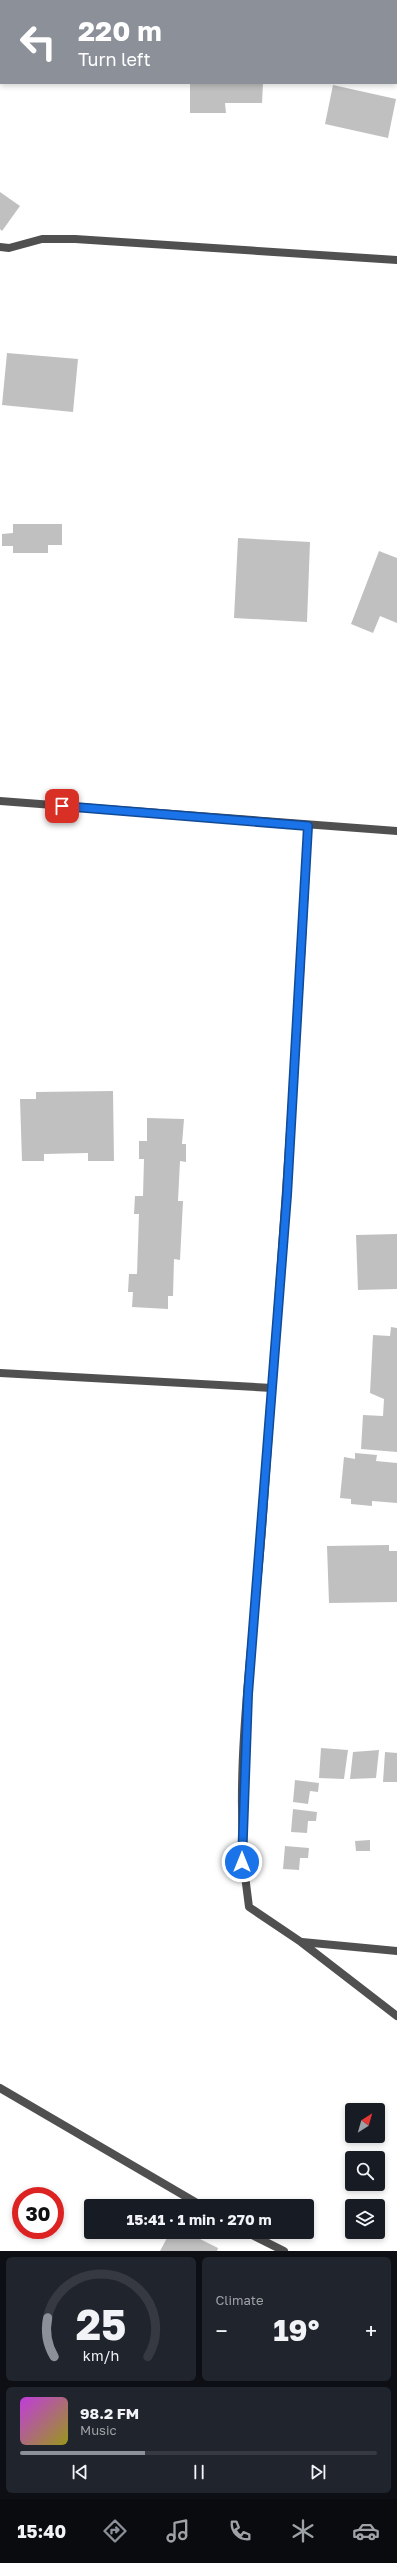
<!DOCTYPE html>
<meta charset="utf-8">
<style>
body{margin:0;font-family:"Golos Text",sans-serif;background:#20242c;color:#f1f3f6;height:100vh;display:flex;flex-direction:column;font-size:15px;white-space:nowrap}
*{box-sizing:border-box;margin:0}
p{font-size:13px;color:#9ea1a6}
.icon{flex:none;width:22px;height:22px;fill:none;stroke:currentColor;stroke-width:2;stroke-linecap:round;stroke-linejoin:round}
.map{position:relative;height:2251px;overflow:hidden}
.side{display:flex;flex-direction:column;gap:6px;padding:6px;background:#0d0f14;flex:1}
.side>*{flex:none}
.banner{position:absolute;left:0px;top:0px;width:397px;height:84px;box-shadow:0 2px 6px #0003;background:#8c9099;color:#fff;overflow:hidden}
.needle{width:26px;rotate:37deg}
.tools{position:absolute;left:345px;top:2103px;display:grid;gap:8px}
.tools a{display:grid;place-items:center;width:40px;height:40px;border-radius:4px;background:#171b24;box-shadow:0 2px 6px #0003;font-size:20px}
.speed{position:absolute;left:12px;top:2187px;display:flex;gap:8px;font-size:20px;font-weight:700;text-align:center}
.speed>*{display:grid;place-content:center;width:52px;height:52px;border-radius:50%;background:#171b24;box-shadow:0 2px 6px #0003;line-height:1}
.speed .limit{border:6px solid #d22;background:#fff;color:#111}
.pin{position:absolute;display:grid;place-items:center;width:34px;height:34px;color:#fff;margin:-17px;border-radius:8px;box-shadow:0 2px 6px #0006}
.me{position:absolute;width:44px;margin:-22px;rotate:0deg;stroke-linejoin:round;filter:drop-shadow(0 0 3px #0008)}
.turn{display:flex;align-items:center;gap:14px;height:84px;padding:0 12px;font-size:18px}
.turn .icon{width:52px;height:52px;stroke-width:2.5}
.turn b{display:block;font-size:28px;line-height:34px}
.big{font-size:30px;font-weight:700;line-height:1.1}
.side .card{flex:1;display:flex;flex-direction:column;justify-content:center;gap:6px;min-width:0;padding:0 14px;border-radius:6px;background:#20242c}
.side .dial{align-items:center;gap:0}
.dial svg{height:104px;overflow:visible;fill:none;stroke:#363941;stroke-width:7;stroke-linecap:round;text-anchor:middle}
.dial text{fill:#f1f3f6;stroke:none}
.song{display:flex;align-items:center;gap:12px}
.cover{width:48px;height:48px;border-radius:6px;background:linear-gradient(135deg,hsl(290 70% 55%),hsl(60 70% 35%))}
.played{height:4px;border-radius:2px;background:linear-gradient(90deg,#8c9099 35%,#363941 35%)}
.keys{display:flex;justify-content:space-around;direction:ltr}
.heat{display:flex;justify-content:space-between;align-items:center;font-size:22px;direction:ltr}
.side .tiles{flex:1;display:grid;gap:6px;grid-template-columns:1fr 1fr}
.card:last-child{grid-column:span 2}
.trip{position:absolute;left:84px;top:2199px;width:230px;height:40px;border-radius:4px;background:#171b24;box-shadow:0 2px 6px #0003;font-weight:700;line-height:40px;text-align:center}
.dock{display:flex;height:64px;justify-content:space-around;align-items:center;background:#090b0e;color:#9ea1a6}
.dock .icon{width:28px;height:28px}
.dock .on{color:#8c9099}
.dock b{font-size:18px;color:#f1f3f6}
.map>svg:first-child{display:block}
</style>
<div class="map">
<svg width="397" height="2251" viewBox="0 0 397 2251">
<rect width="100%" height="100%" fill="#fff"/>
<path fill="#c0c0c0" d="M190,83H263L262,103H225L226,113H190Z
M333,85L396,99L388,138L325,124Z
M0,192L20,206L2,231L0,229Z
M7,353L78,359L73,412L2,405Z
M13,524H62V545H48V553H13V546H2V534L13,533Z
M238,538L310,542L307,622L234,618Z
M379,551L397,558V623L380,616L373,633L351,624Z
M113,1091L114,1161H88V1153L44,1154V1161H22L20,1099H36V1092Z
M147,1118L184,1119L182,1144H186V1162L180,1161L178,1201H183L180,1260L174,1259L173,1296H168V1309L132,1307L133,1292H128L129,1274H137L139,1214H134L135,1196H143L144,1159H139V1141H147Z
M397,1234V1289L358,1290L356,1235Z
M391,1327L397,1328V1452L361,1449L363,1415L383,1416L384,1399L370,1393L373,1335L390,1336Z
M355,1453L377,1455L376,1461L397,1463V1503L372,1501V1506L351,1504V1499L340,1498L344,1457L355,1459Z
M389,1545V1551H397V1602L329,1603L327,1546Z
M321,1748L348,1750L344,1779L319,1778Z
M379,1750L376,1778L350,1779L353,1752Z
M385,1752L397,1753V1782H383Z
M295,1780L319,1783L318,1792L310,1791L308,1804L293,1802Z
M293,1809L317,1812L316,1821H308L307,1833L291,1832Z
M370,1840V1851H356L355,1841Z
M285,1846L309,1848L308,1858H300L299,1870L283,1869Z
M183,2232H186L218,2248L217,2251H160L167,2238Z"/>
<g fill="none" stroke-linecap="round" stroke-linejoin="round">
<path stroke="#505050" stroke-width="8" d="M0,247L9,248L42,239H75L397,260
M0,801L397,831
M308,826C297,1056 279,1286 263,1516C254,1643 230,1781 249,1907L301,1942L397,2016
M0,1373L272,1388
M302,1942L397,1951
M0,2088L202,2206
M246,2232L284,2251"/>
</g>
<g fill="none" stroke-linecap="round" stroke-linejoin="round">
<g stroke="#114b97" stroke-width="10">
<path id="route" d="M62,806L308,826L287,1195L248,1694L242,1862"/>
</g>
<use href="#route" stroke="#1a73e8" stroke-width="7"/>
</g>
</svg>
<div class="tools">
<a><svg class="needle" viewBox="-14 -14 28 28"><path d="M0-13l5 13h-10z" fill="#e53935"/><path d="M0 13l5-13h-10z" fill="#9ea1a6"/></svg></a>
<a><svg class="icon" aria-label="search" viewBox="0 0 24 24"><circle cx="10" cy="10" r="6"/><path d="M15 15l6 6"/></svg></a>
<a><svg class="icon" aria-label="layers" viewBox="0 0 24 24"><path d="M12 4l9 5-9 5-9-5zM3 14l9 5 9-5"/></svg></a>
</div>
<div class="speed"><div class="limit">30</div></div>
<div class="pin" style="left:62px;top:806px;background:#d93025"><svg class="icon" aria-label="arrive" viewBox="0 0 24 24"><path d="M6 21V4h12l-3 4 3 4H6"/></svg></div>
<svg class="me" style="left:242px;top:1862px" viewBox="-20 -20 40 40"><circle r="17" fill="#1a73e8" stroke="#fff" stroke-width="3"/><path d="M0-11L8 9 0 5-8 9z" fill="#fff"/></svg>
<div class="trip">15:41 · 1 min · 270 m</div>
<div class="banner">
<div class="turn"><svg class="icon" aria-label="left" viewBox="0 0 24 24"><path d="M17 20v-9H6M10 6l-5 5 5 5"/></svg><div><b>220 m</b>Turn left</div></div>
</div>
</div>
<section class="side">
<div class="tiles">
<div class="card dial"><svg viewBox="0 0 100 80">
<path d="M14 69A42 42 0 1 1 86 69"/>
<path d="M14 69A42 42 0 0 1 9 39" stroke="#8c9099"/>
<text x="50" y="56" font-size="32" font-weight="700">25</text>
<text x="50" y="72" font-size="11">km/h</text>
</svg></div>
<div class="card"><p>Climate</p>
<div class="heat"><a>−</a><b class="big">19°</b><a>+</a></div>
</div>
<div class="card">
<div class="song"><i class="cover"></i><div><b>98.2 FM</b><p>Music</p></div></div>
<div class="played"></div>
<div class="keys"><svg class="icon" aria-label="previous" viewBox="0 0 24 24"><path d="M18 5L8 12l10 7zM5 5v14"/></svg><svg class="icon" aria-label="pause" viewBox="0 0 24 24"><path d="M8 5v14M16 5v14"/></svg><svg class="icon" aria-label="next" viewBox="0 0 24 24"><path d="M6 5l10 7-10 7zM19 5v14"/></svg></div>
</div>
</div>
</section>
<nav class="dock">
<b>15:40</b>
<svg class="icon on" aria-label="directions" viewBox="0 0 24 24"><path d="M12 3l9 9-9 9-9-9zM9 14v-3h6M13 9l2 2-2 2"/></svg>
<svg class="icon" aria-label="music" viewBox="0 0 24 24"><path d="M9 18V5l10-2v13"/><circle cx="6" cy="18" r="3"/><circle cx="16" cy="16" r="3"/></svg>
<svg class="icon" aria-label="phone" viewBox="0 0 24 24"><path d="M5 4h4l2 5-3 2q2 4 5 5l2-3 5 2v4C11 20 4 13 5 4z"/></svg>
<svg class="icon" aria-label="climate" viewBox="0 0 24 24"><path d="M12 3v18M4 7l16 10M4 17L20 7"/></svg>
<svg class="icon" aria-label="car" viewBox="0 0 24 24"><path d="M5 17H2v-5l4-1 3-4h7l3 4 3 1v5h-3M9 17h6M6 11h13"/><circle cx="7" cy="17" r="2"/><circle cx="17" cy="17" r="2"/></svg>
</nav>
